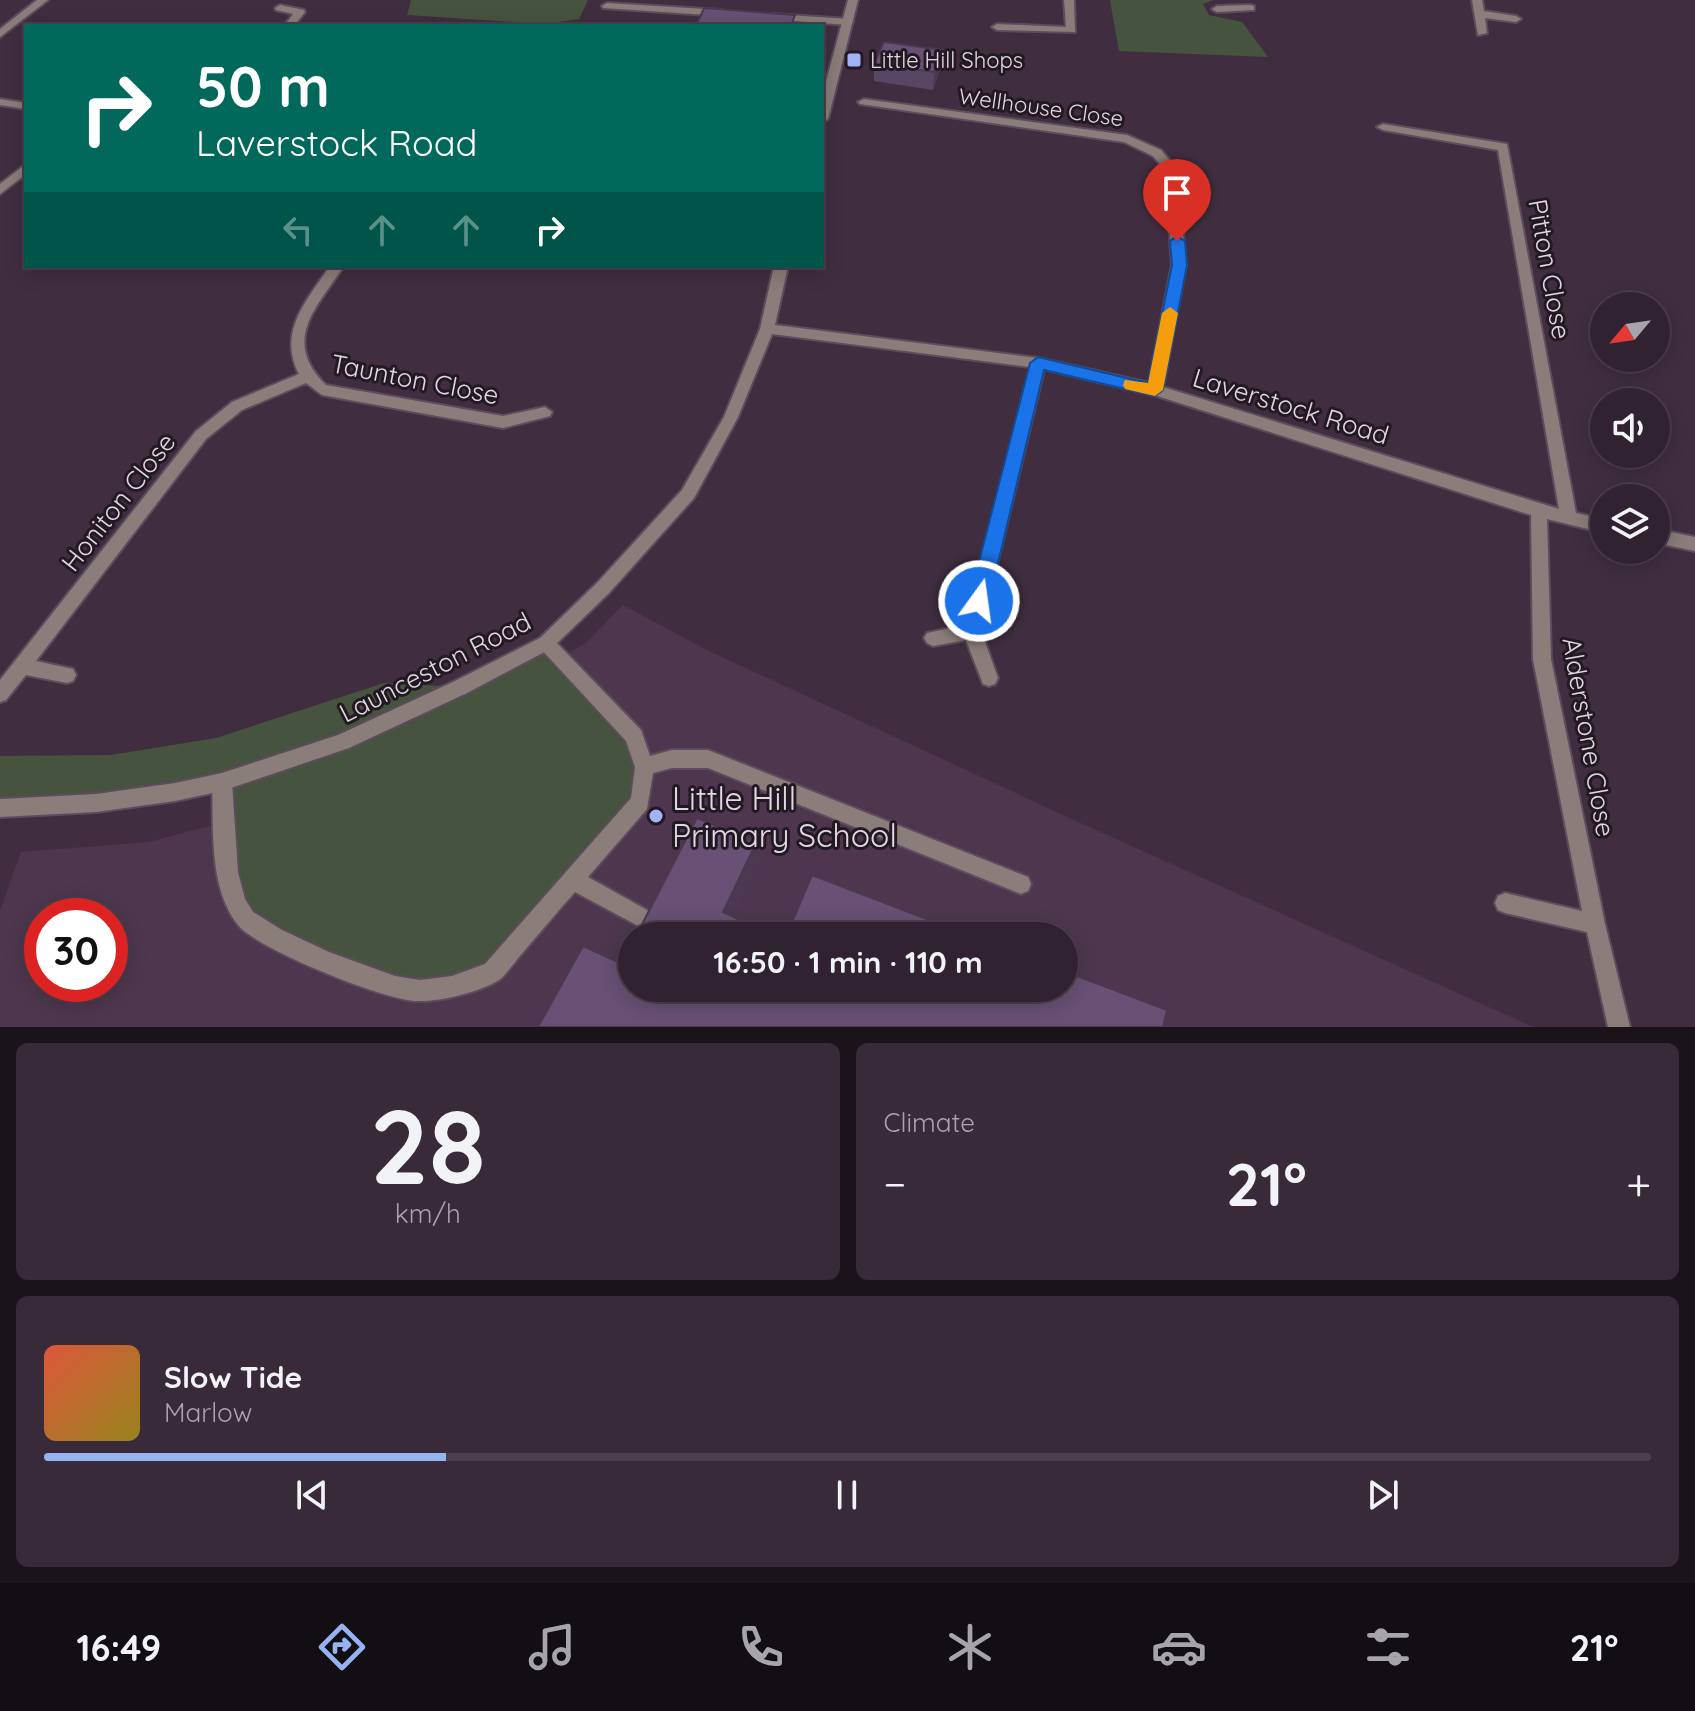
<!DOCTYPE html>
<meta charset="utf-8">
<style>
body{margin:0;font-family:Quicksand,sans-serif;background:#382a38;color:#f1f3f6;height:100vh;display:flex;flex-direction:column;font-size:30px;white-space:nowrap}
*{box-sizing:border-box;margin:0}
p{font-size:26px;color:#a8a4ab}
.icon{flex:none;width:44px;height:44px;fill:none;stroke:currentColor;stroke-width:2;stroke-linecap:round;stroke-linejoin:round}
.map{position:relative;height:1027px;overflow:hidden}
.panel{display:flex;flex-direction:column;gap:16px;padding:16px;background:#1a131a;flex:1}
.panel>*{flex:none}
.guide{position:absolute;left:24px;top:24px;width:800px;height:244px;border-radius:0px;box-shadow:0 4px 20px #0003,0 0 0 2px #4b3f4c;background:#00695c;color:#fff;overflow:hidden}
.needle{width:52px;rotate:241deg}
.controls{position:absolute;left:1590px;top:292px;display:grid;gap:16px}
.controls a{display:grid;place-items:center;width:80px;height:80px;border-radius:50%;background:#302230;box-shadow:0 4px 20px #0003,0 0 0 2px #4b3f4c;font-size:40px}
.speed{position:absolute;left:24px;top:898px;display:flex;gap:16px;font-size:40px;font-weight:700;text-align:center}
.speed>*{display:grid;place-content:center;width:104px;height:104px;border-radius:50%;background:#302230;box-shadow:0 4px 20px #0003,0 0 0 2px #4b3f4c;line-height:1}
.speed .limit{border:12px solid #d22;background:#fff;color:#111}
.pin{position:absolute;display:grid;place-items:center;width:68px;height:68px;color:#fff;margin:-82px -34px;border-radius:50% 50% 50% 0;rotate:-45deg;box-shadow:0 0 8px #0007}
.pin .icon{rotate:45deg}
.me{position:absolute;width:88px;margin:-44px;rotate:14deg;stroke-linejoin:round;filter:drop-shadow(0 0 6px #0008)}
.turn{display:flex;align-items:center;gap:28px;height:168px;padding:0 40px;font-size:36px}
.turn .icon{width:104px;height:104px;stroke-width:2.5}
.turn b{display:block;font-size:56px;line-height:68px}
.lanes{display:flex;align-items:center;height:76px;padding:0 40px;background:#0003;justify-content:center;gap:40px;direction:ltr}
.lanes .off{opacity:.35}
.big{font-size:60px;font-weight:800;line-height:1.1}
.panel .tile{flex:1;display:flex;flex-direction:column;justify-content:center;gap:12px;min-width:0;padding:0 28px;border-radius:12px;background:#382a38}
.panel .dial{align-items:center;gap:0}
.dial b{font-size:104px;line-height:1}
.song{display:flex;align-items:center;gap:24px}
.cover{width:96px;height:96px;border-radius:12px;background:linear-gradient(135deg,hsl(10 70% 55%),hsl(50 70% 35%))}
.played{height:8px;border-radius:4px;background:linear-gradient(90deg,#95b2f1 25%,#4b3f4c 25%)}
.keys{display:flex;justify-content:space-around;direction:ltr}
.heat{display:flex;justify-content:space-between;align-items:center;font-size:44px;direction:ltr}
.panel .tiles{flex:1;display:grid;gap:16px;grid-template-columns:1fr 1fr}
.tile:last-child{grid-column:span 2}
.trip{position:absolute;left:618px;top:922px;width:460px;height:80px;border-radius:40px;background:#302230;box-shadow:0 4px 20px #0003,0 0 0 2px #4b3f4c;font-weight:800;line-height:80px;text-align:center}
.tab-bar{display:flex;height:128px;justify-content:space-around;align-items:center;background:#130e13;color:#a8a4ab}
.tab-bar .icon{width:56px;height:56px}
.tab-bar .current{color:#95b2f1}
.tab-bar b{font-size:36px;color:#f1f3f6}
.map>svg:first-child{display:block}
</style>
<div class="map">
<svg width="1695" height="1027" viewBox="0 0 1695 1027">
<rect width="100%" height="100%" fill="#402e40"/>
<path fill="#4e374e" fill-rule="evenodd" d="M623,605L707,650L1076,821L1533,1027H0V911L21,852L149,842L266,811L419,741L586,643ZM42,916H110V984H42ZM632,936H1064V988H632Z"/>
<path fill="#46543f" d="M411,0H588L579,19L545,24L407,15Z
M1110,0H1214L1203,4L1209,15L1242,22L1268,57L1119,51Z
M546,643L634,736L640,802L492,972L409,991L247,921L222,782L0,808V756L111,755L216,738L384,683L461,687Z"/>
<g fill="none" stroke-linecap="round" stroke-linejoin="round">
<g stroke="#5d4c5d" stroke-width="4">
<path id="service" d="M1064,0H1074L1075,32L997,30L992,27L997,24L1066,27Z
M607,3L722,10L727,13L722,16L603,8L602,6Z
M773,14L848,19L853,22L848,25L769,19V15Z
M546,635L552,638L641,730L650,756L672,750H708L1028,877L1031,884L1028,891L1021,894L708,768H672L653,773L647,809L588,877L663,919L666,926L663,933L657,936L575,892C556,913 538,935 519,957C513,964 506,975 499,980C480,992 439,1002 417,1001C384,1000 257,949 238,925C208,887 214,827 212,782L215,776L222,773L229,776L232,782L238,872L245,899L253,912L282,930L329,952L395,976L420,980L452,976L485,964L631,798L635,767L626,741L540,648L537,643L540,638Z"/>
</g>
<g stroke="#5d4c5d" stroke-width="4">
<path id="minor" d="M37,0H48L0,37V29Z
M848,0H858L828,119L822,122V97Z
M1472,0H1482L1484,11L1516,16L1521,19L1516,22L1485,18L1487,33L1478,35Z
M280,5L304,10L305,12L294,26H284L293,14L276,10L275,8Z
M1250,5L1254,6V10L1217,12L1212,9L1217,6Z
M0,99L26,103V109L0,105Z
M864,99L1127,135L1161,150L1177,169L1186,265L1163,387L1559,509L1498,150L1383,130L1377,127L1383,124L1507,144L1576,513L1604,519V533L1547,519L1551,659L1605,924L1630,1027H1608L1587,932L1505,913L1498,910L1495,903L1498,896L1505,893L1582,911L1533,659L1531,515L1154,395L1044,369L981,631L998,678L995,684L989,686L983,684L966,640L933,646L927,643L924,638L927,633L965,625L1030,367L772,334L738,417L694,498L609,593L552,648L467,693L349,748L222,791L175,801L96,812L0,817V799L96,794L175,783L222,773L338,735L455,681L540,638L597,583L682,490L724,417L760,329L774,266H788L775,325L1038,358L1149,383L1172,265L1165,170L1153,156L1124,142L860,104L858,102Z
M26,164V174L0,194V184Z
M330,266H344C316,308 281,341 326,385L503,416L545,407L552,412L550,416L503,428L322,395L306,383L242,410L206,439L36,661L73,669L76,675L73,681L67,683L26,675L6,700L0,702V680L196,431L232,402L299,374C277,332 307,300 330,266Z
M1656,529L1695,537V551L1656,543Z"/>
</g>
<use href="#service" fill="#8b7d79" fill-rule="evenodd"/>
<use href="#minor" fill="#8b7d79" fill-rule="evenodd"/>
</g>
<path fill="#594664" d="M943,50L941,67L933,90L874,81V64Z"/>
<path fill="#493951" d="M943,50L941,67L933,90L934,72Z
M756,843L759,860L727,927L723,912Z"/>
<path fill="#685174" stroke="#493951" stroke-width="2" d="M704,8L795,15L791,26H696Z
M884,42L943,50L934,72L874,64Z
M697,818L756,843L723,912L774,936H636Z
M812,875L971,936H786Z
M632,944V988H1064V971L1167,1010L1163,1027H538L583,946L622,964Z"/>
<path fill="#1a73e8" stroke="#114b97" stroke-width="2" d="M1177,236L1185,241L1187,265L1163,390L1155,396L1044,370L989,601L986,607L979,610L972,607L969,601L1030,363L1038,357L1148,383L1172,265L1170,241Z"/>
<path fill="#f59e0b" d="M1170,307L1178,313L1163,390L1155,396L1125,389L1123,385L1125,380L1148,383L1162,313Z"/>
<g fill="#a4b2fc" stroke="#221a22" stroke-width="3">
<rect x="846" y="52" width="16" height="16" rx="4"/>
<circle cx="656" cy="816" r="8"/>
</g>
<g text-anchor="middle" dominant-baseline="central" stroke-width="6" stroke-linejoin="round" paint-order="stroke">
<g font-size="22" fill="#e2d6e2" stroke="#221a22" text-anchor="start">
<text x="870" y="60">Little Hill Shops</text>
</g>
<g font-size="22" fill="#e2d6e2" stroke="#221a22">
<text transform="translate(1041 107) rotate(8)">Wellhouse Close</text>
</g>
<g font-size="26" fill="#e2d6e2" stroke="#221a22">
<text transform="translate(1550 269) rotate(80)">Pitton Close</text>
<text transform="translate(415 379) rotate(11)">Taunton Close</text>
<text transform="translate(1291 406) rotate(17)">Laverstock Road</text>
<text transform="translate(118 502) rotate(-52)">Honiton Close</text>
<text transform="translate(435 667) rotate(-27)">Launceston Road</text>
<text transform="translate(1589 737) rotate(80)">Alderstone Close</text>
</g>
<g font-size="32" fill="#e2d6e2" stroke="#221a22" text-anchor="start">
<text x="672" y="798">Little Hill<tspan x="672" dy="37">Primary School</tspan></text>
</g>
</g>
</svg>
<div class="controls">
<a><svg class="needle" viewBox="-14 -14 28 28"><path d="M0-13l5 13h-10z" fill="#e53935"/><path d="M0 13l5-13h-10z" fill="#a8a4ab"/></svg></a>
<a><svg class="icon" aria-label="sound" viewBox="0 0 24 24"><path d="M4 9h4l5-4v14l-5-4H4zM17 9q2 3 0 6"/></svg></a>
<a><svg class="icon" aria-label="layers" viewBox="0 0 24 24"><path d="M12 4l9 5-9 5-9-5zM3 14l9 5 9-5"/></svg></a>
</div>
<div class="speed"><div class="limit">30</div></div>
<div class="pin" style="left:1177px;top:241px;background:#d93025"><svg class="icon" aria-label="arrive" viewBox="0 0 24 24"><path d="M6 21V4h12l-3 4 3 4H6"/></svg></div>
<svg class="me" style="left:979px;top:601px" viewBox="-20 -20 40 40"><circle r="17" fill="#1a73e8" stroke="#fff" stroke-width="3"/><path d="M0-11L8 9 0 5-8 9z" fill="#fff"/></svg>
<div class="trip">16:50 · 1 min · 110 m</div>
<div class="guide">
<div class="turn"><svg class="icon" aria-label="right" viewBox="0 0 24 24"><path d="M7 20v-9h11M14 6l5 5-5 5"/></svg><div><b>50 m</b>Laverstock Road</div></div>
<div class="lanes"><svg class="icon off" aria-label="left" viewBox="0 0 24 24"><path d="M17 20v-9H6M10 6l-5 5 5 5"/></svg><svg class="icon off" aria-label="ahead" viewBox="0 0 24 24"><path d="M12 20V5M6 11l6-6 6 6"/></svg><svg class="icon off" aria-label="ahead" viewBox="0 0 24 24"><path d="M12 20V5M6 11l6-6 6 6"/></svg><svg class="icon" aria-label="right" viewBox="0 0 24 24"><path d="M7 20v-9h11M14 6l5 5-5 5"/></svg></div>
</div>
</div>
<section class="panel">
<div class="tiles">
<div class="tile dial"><b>28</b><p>km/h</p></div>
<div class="tile"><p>Climate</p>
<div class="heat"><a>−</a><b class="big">21°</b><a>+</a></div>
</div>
<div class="tile">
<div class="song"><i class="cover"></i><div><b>Slow Tide</b><p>Marlow</p></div></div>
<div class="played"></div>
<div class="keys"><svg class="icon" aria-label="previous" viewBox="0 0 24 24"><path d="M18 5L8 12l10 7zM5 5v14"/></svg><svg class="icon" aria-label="pause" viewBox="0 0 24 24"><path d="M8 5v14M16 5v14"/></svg><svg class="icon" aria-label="next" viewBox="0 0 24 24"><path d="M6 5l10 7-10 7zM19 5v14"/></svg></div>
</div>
</div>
</section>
<nav class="tab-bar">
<b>16:49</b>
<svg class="icon current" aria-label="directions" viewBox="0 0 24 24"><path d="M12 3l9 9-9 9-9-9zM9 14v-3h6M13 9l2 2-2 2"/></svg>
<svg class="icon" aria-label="music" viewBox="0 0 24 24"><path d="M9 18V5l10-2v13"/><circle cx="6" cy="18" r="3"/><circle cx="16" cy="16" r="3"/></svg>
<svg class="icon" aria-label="phone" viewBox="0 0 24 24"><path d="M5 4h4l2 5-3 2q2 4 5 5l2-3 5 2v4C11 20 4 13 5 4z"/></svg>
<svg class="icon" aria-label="climate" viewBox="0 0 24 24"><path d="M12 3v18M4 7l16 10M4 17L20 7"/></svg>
<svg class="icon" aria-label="car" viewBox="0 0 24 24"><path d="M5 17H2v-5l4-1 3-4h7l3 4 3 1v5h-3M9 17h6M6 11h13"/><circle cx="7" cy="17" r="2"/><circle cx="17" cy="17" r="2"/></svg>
<svg class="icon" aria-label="filters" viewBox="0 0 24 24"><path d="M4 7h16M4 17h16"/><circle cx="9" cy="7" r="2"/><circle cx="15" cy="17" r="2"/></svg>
<b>21°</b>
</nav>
